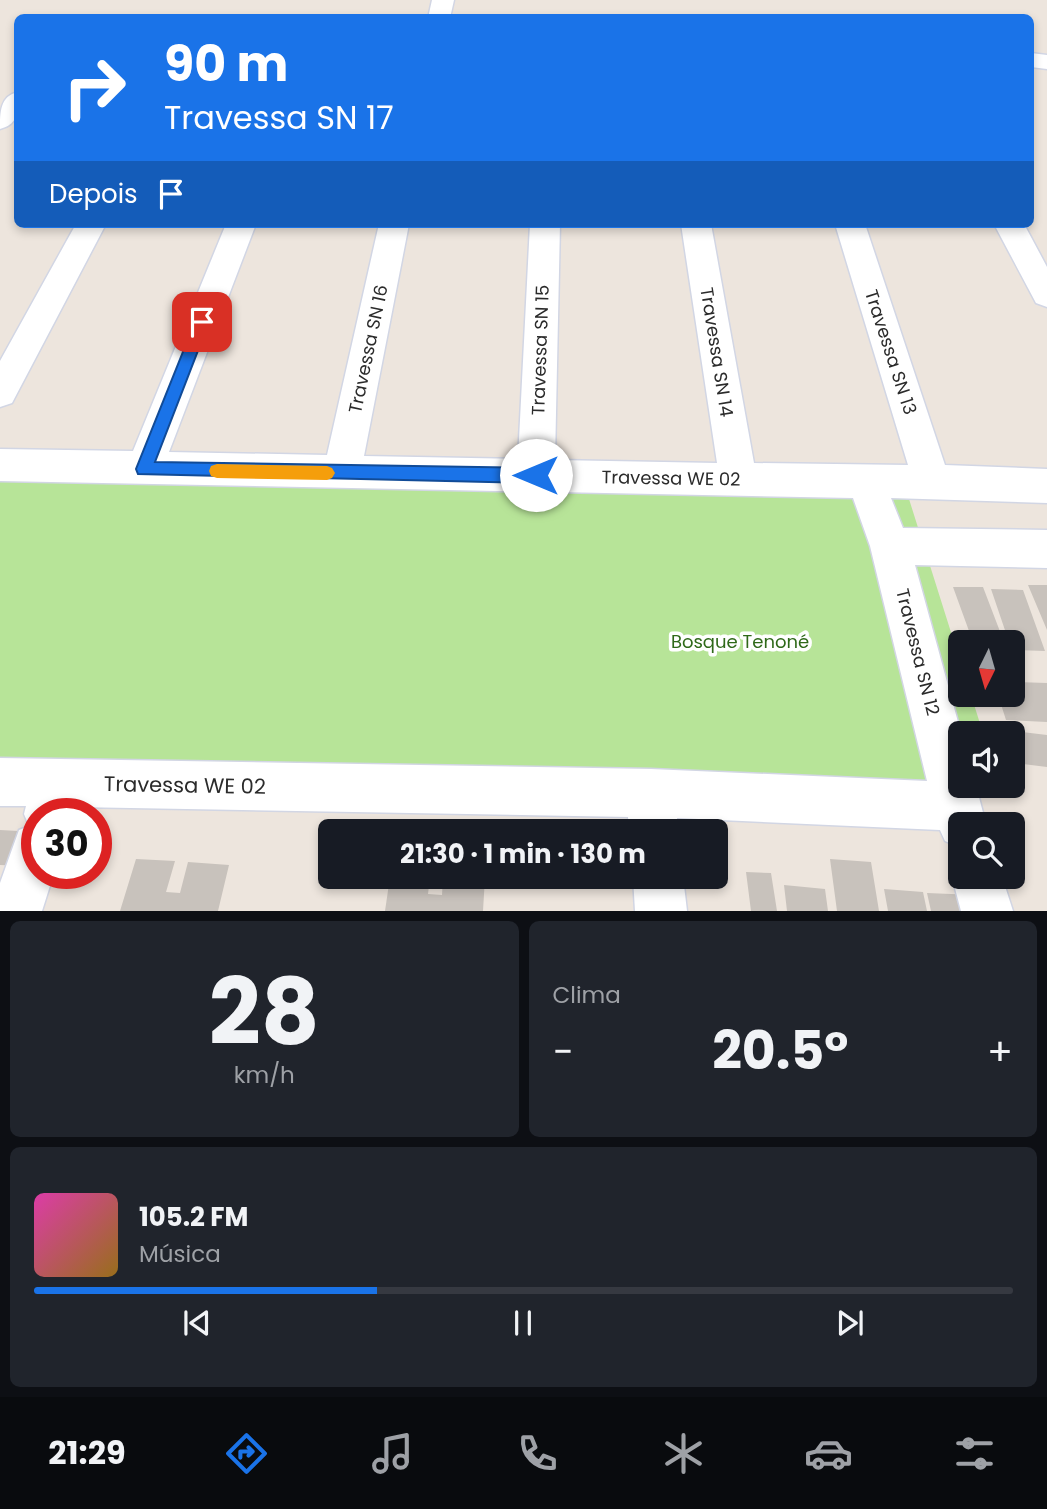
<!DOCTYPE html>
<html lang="pt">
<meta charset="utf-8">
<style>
body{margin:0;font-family:Poppins,sans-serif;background:#20242c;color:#f1f3f6;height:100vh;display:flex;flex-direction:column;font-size:26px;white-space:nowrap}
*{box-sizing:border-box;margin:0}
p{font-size:23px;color:#9ea1a6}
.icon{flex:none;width:38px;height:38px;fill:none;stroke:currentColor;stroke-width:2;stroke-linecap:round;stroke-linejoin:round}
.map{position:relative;height:911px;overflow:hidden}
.panel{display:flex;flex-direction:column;gap:10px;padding:10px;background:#0d0f14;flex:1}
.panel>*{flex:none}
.top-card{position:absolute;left:14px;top:14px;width:1020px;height:214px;border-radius:10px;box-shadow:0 4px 10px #0003;background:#1a73e8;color:#fff;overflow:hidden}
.needle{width:46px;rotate:185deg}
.buttons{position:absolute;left:948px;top:630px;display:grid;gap:14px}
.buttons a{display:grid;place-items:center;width:77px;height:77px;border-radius:10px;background:#171b24;box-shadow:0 4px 10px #0003;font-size:35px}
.speed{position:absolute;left:21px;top:798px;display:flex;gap:14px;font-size:35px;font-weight:700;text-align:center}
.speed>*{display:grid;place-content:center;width:91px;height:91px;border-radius:50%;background:#171b24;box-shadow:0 4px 10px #0003;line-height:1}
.speed .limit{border:10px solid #d22;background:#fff;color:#111}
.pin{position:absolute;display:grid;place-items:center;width:60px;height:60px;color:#fff;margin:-30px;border-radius:14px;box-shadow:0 4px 10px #0006}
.me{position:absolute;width:77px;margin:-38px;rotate:270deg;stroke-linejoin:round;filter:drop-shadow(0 0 5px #0008)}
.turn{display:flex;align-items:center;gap:24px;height:147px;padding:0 35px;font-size:32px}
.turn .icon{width:91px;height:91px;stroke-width:2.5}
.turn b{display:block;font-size:49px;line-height:60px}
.then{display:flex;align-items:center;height:66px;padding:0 35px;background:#0003;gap:14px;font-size:26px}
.big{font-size:52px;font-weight:700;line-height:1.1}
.panel .tile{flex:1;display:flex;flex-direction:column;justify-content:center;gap:10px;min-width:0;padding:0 24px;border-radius:10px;background:#20242c}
.panel .dial{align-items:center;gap:0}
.dial b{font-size:91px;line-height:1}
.song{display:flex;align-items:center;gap:21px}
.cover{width:84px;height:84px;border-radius:10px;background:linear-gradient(135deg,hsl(320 70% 55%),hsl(40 70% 35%))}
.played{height:7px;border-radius:4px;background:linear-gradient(90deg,#1a73e8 35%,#363941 35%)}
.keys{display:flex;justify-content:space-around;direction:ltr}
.heat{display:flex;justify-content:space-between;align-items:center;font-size:38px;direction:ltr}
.panel .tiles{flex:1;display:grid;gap:10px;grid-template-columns:1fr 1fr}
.tile:last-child{grid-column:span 2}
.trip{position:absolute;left:318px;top:819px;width:410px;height:70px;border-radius:10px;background:#171b24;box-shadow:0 4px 10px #0003;font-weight:700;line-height:70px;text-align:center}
.tabs{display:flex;height:112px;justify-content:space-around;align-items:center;background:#090b0e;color:#9ea1a6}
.tabs .icon{width:49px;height:49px}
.tabs .selected{color:#1a73e8}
.tabs b{font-size:32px;color:#f1f3f6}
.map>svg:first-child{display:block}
</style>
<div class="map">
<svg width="1047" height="911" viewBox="0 0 1047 911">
<rect width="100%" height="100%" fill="#ede5dd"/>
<path fill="#b7e498" d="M0,476L909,499L961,664V695H971L983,733H961V786H998L1000,793L0,769Z"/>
<path fill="#c8c2bc" d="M1028,585H1047V630Z
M953,587H983L1004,642H973Z
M991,589L1023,590L1045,651L1013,650V642H1009Z
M1013,682L1047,683V722L1006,720L998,695H1013Z
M1014,731L1047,735V767L1023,764Z
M0,830L37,832L24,866L0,865Z
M136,859L175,861L166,892L180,893L188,862L229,865L218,911H120Z
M830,859L871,862L879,911H837Z
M746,872L771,873L777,911H751Z
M390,877H430L428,894L442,895L443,877H485L483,911H385Z
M784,885L825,889L828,911H787Z
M884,889L923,892L927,911H888Z
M927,893L975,895L979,911H931Z"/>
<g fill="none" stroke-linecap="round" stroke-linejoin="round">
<g stroke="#d2d6e4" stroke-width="3">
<path id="minor" d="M432,0H454L450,18H428Z
M1031,53L1047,55V69L1031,67Z
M18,92C18,109 20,124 0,129C0,112 0,96 18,92Z
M76,224H106L12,403L0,407V361Z
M226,224H256L169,452L327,455L379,224H409L364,456L518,459L530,224H560L555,460L717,463L681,224H711L754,463L908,465L835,224H865L945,465L1047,469V503L891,498L903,528L1047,530V568L915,565L961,733V786H976L986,824H961V848L945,841L940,830L677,818L679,831H629L628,817L75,807L72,814H37V873H54L42,911H0V883L19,830L29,826L24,814L26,806H0V758L651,769L927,781L870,546L853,498L0,481V449L133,451Z
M994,224H1024L1047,267V307L1036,303Z
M961,858V877H1002L1013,911H961L952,877Z
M633,877H683L687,911H635Z"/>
</g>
<use href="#minor" fill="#fff" fill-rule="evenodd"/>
</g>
<path fill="#1a73e8" stroke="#114b97" stroke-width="2" d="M202,317L209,322L155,462L536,468L541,470L544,475L541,480L536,483L138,474L136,469L195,322Z"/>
<path fill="#f59e0b" d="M217,464L327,466L332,468L335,473L332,478L327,480L217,478L211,476L209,471L211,466Z"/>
<g text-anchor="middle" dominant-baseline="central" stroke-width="7" stroke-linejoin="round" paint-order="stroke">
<g font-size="18" fill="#2b2b2b" stroke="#fff">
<text transform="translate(368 349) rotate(-78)">Travessa SN 16</text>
<text transform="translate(540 350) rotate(-88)">Travessa SN 15</text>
<text transform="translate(717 352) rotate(81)">Travessa SN 14</text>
<text transform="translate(891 352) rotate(72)">Travessa SN 13</text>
<text transform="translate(671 478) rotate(1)">Travessa WE 02</text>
<text transform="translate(918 652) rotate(76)">Travessa SN 12</text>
</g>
<g font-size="18" fill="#2f6919" stroke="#fff">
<text x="740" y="641">Bosque Tenoné</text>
</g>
<g font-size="21" fill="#2b2b2b" stroke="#fff">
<text transform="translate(185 785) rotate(1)">Travessa WE 02</text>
</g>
</g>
</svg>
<div class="buttons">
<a><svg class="needle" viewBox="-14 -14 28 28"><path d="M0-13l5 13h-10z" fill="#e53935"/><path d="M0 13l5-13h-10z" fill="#9ea1a6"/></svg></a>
<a><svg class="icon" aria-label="sound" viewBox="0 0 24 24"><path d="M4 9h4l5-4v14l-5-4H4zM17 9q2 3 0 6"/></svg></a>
<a><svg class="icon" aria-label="search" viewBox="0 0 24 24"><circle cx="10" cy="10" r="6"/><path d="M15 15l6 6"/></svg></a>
</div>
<div class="speed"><div class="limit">30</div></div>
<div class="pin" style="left:202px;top:322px;background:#d93025"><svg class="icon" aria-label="arrive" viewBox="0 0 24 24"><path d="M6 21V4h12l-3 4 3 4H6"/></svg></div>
<svg class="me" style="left:536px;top:475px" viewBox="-20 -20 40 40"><circle r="19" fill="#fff"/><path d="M0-13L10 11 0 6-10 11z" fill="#1a73e8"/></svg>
<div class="trip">21:30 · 1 min · 130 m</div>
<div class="top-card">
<div class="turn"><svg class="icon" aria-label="right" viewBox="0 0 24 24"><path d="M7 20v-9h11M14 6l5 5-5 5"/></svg><div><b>90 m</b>Travessa SN 17</div></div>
<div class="then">Depois<svg class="icon" aria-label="arrive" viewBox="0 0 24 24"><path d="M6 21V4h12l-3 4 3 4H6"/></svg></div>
</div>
</div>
<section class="panel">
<div class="tiles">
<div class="tile dial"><b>28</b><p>km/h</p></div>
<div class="tile"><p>Clima</p>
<div class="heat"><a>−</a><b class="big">20.5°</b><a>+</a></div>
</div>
<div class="tile">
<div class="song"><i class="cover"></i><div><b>105.2 FM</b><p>Música</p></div></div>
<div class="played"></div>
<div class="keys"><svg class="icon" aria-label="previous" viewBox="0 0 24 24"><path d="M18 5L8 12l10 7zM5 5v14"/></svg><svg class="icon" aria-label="pause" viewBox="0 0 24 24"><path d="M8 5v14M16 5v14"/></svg><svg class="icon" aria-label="next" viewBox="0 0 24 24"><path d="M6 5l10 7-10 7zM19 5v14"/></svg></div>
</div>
</div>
</section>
<nav class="tabs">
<b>21:29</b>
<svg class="icon selected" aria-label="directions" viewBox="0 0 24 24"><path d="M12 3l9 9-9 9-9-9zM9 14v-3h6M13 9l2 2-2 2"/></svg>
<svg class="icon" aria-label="music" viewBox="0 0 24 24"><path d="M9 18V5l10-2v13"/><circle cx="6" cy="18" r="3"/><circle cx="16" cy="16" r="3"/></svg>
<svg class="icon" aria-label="phone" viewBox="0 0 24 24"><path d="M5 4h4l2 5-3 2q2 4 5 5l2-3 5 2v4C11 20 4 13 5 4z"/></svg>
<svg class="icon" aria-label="climate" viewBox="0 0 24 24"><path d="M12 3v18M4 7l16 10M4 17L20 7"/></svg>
<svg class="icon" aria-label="car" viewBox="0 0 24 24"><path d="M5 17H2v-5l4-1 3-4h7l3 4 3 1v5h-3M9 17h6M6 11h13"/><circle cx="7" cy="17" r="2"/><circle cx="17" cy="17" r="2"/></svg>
<svg class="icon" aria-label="filters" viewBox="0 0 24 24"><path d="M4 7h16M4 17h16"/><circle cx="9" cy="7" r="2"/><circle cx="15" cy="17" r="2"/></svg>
</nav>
